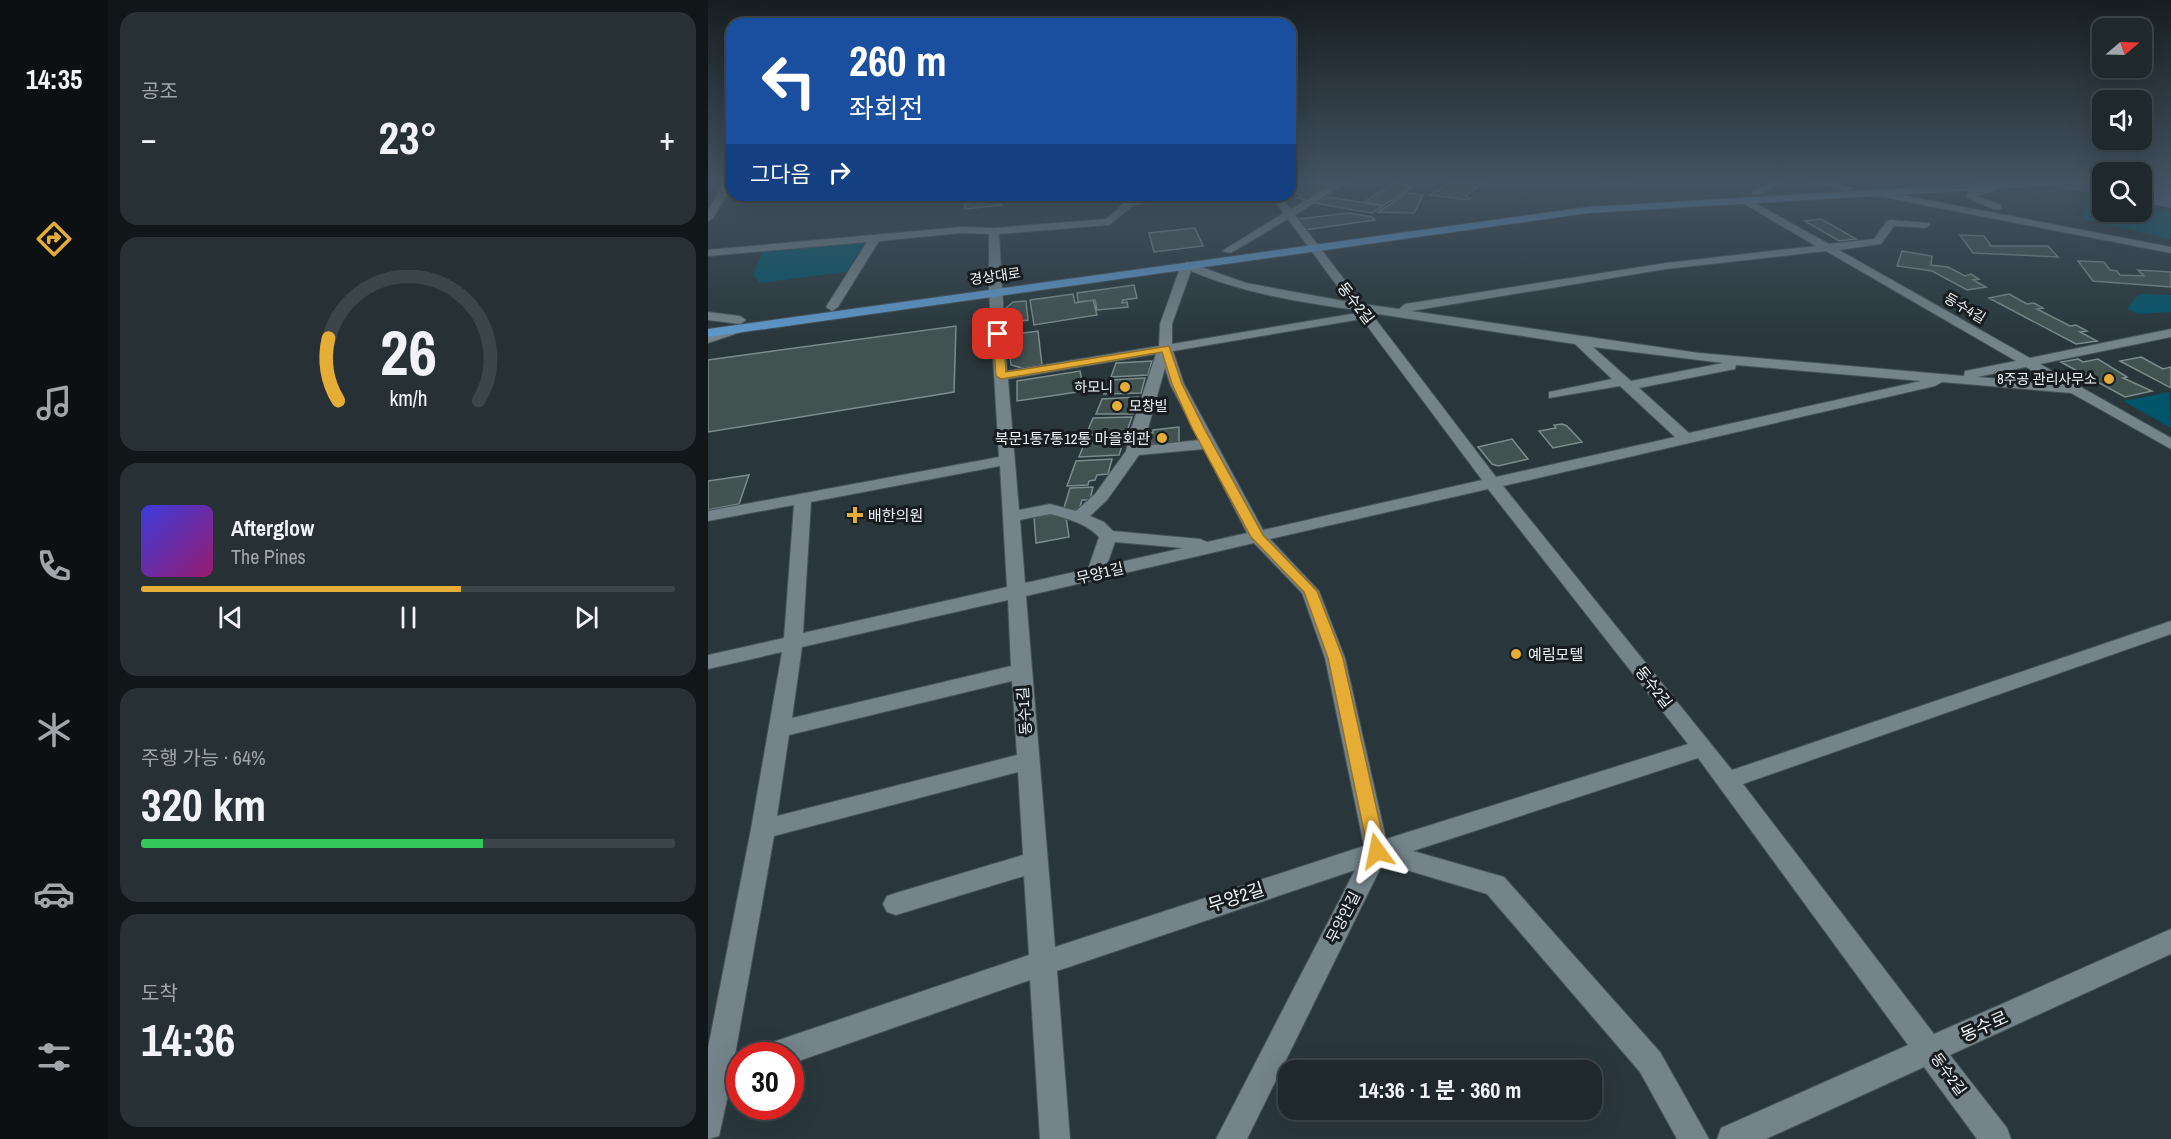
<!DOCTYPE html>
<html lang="ko">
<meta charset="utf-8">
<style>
body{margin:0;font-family:"Archivo Narrow","Noto Sans KR",sans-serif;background:#273135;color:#f1f3f6;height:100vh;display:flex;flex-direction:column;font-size:22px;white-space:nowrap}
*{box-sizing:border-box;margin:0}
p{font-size:20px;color:#a1a6aa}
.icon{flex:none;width:33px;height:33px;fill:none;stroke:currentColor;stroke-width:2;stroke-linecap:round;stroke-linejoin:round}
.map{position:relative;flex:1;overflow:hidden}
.details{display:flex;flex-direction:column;gap:12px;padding:12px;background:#111719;width:600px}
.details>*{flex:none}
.hud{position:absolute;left:18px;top:18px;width:570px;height:183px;border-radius:18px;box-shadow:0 6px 24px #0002,0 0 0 2px #3c4549;background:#1a4fa0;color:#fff;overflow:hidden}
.needle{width:39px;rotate:71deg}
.tools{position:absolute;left:1384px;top:18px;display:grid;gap:12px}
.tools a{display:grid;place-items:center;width:60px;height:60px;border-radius:12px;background:#1f292d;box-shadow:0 6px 24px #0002,0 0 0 2px #3c4549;font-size:30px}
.speed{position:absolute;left:18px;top:1042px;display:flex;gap:12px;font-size:30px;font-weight:700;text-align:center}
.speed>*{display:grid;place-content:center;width:78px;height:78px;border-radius:50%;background:#1f292d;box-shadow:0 6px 24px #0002,0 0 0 2px #3c4549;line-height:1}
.speed .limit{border:9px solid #d22;background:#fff;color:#111}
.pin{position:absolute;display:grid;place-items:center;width:51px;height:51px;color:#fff;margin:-26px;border-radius:12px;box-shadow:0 3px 9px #0006}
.me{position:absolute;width:66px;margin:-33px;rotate:348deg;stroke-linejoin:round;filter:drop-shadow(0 0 4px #0008)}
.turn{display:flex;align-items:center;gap:21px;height:126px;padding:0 24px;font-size:27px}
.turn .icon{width:78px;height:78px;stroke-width:2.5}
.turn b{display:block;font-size:42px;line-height:51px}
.then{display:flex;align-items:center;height:57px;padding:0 24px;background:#0003;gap:12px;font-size:22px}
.big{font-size:45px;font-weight:700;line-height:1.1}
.details .widget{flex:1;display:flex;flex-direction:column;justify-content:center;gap:9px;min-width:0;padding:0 21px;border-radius:18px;background:#273135}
.details .dial{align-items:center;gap:0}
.dial svg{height:156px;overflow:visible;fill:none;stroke:#3c4549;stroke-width:7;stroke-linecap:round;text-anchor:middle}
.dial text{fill:#f1f3f6;stroke:none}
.song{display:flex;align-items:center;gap:18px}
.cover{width:72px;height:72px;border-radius:9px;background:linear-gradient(135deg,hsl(240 70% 55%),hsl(320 70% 35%))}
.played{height:6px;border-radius:3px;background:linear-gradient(90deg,#e6ad36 60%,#3c4549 60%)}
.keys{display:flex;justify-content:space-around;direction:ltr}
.heat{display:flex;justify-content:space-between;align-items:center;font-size:33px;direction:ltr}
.charge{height:9px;border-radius:4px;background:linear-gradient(90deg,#34c759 64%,#3c4549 0)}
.trip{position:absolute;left:570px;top:1060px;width:324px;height:60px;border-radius:18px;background:#1f292d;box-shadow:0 6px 24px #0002,0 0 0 2px #3c4549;font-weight:700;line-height:60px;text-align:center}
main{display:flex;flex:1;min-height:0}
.menu{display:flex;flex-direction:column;width:108px;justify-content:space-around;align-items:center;background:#0c1012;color:#a1a6aa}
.menu .icon{width:42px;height:42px}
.menu .current{color:#e6ad36}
.menu b{font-size:27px;color:#f1f3f6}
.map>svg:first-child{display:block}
</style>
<main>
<nav class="menu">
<b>14:35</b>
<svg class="icon current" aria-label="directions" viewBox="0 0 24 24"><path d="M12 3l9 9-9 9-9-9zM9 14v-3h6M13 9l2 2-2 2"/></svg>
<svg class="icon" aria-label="music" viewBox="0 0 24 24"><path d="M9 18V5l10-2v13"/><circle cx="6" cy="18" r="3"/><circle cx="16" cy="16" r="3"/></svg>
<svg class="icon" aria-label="phone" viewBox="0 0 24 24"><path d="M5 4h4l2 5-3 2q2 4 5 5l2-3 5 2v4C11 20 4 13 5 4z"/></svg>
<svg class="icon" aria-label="climate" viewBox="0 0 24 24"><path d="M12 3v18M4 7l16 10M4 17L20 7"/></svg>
<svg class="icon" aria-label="car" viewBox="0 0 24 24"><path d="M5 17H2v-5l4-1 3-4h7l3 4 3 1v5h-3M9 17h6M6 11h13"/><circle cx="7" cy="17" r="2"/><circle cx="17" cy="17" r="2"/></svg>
<svg class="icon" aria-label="filters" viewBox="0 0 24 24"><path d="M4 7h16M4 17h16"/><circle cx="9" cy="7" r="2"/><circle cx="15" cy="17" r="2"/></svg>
</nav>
<section class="details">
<div class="widget"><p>공조</p>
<div class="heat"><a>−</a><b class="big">23°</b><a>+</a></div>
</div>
<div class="widget dial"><svg viewBox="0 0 100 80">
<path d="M14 69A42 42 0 1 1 86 69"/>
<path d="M14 69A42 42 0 0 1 9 37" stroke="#e6ad36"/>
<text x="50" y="56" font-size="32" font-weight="700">26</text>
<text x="50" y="72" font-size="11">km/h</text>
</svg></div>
<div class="widget">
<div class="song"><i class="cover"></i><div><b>Afterglow</b><p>The Pines</p></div></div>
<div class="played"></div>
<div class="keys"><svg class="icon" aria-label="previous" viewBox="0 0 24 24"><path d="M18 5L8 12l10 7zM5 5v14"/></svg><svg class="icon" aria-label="pause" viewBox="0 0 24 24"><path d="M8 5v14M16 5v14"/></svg><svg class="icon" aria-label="next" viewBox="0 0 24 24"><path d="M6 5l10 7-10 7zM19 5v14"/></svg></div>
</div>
<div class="widget"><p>주행 가능 · 64%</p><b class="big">320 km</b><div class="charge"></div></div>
<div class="widget"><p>도착</p><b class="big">14:36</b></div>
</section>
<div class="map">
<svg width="1463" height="1139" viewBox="0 0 1463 1139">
<rect width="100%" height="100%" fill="#29373c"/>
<path fill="#00556a" d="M1377,197L1395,200V212H1434V207L1463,212V239L1374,219Z
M157,242L138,272L52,283L45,275L55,250Z
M1436,294L1463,295V312L1431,314L1419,309L1429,296Z
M1461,392L1463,428L1415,401Z"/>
<path fill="#6970b0" d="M1315,181H1395V195Z
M1434,181H1463V208L1434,202Z"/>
<path fill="#425251" stroke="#7a8c8b" stroke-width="1.5" d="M582,181L619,188L600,200L589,198L594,195L582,192Z
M744,181H766L775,183L757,196L763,198L760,200L723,195Z
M886,181H923L916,186Z
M687,183L705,187L676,205L656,202Z
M699,193L715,195L706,213L670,212Z
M257,195H294V205L257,209Z
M621,197L675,206L664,213L607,203Z
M641,213L664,217L667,220L597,230L590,219Z
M1113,219L1148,239L1131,241L1097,221Z
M487,228L495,246L446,252L441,233Z
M1252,235L1276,236L1283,246H1340L1350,257L1265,253Z
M1194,251L1224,256L1223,265L1240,267L1257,276L1263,274L1271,279L1265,280L1278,287L1259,290L1224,271L1189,266Z
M1370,261L1396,262L1402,270L1409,271L1412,275L1436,276L1430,270L1463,272V287L1385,281Z
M426,285L429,298L415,300L414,303L419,302L420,307L389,310L387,300L370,302L369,293Z
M365,294L367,303L385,300L389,315L326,325L322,300Z
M1301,294L1319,304L1326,303L1335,308L1329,309L1362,326L1368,325L1379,331L1372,332L1389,341L1368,344L1281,298Z
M318,301L320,320L299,323L298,308L305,302Z
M248,326L246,392L0,432V360Z
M330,331L334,365L314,368L303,365L300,335Z
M1433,357L1455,369L1463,367V388L1412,361Z
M1370,359L1375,362L1390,359L1419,377L1415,378L1444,391L1417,397L1353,362Z
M444,361L440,375L403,377L408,363Z
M372,371L376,391L309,401V381Z
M437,378L433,393L396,394L402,380Z
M430,397L425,414H388L394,399Z
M424,417L418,434L378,435L385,418Z
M854,424L859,426L874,442L845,448L831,431L848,428L846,425Z
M471,427V444L446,447V444L437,445V433H445V430Z
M417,437L411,455L371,457L378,439Z
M804,439L820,459L790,466L784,464L770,447Z
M404,459L400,474L389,475L387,480L381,481L380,485L359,486L368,461Z
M41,475L31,504L0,510V481Z
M385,487L382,500H374L371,510L355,511L362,488Z
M345,514L358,517L361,537L328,543L326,517Z"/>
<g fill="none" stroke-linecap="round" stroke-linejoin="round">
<g stroke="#465256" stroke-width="2">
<path id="minor" d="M17,181H24V186L5,218L0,221V210Z
M600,181L626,184L642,181L587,215L655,304L691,309L697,304L958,263L1108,246L1033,202V198L1036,197L1121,244L1166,239L1179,221L1183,220L1221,223L1222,225L1217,228L1186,226L1173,244L1131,250L1322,358L1463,329V337L1332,364L1463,438V449L1363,393L1234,382L1227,386L795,486L1024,770L1463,621V634L1035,784L1226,1034L1463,929V954L1242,1055L1299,1128L1303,1139H1269L1216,1067L1058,1139H1009L1013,1128L1200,1045L990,758L705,851L796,877L952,1052L1001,1139H969L932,1072L779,894L675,863L539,1139H508L647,870L349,971L362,1139H332L322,980L82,1064V1056H51L55,1046L65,1042L321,955L316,876L188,915L179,912L175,904L179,896L188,893L315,855L310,772L66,836L27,1055L38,1056H32V1083L22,1086L11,1136L0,1139V1048L43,829L74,652L0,669V655L76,638L86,505L0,521V511L291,457L281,291V234L253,233L171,241L130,307L124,311L118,307L159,242L0,256V250L253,227L286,228L398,219L420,200L456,195H485L426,205L401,225L291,234L299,371L451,346L452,324L473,265L479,262L538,283L641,302L580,219L523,253L514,251L576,213L562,195H572L583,209L619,188ZM1118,251L1308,361L1257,371L1256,376L991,353L703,311L958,269ZM483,271C535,293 591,302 648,310L649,313L464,344V324ZM670,314L867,344L904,379L841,392V398L912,386L967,437L788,477L666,317ZM654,319L774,480L555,530L476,384L465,351ZM885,347L1015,363L923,381ZM448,354L423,429L418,451L387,494L368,511L342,504L311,510L300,379ZM1028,365L1213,381L981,433L931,388L1022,370L1027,369ZM1318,367L1346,383L1269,377ZM457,368L462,384L491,440L435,446ZM496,449L539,533L499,542L492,539L405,531L396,522L382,516L399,500L431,455ZM292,466L299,587L95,633L103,502ZM780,489L980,744L678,839L637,658L611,591L562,539ZM342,514C360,519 378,523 391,537L380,569L317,583L312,520ZM407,542L475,548L399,565ZM546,543L594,593L617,658L656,846L347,947L318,596ZM300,600L303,666L84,718L94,647ZM304,681L309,755L69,816L81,735Z
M1290,184L1293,185V189L1268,196L1293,205V209H1285L1258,197L1262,190Z
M1167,190L1463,247V253L1164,195L1162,193Z
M0,312L32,316L38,320L32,324L0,320Z
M29,325L33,326V332L0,343V335Z"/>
</g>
<g stroke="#465256" stroke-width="2">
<path id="major" d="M1060,181H1070V185L1051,194H1045V190L1060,184Z
M1097,181H1118L1144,188L1139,191Z
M1318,181H1372L1367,184L880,213L0,337V329L880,207Z"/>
</g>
<use href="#minor" fill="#74848a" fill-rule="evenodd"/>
<use href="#major" fill="#5f9ace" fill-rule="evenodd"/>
</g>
<linearGradient id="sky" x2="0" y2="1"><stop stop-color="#171e21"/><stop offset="0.53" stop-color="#435361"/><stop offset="1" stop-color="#435361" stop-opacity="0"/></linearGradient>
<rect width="1463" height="341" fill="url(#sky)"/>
<path fill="#e6ad36" stroke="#967023" stroke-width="1.5" d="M290,331L295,334L298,372L461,346L474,384L496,428L555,535L609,591L635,658L678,851L675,856L669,858L662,856L660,851L620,658L596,592L543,537L484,428L464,384L454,352L293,379L288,376L285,334Z"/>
<g fill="#e6ad36" stroke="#171d1f" stroke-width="2">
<circle cx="1401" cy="379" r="6"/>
<circle cx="417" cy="387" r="6"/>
<circle cx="409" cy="406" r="6"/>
<circle cx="454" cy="438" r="6"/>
<path d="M144 506h6v6h6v6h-6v6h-6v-6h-6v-6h6z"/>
<circle cx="808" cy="654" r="6"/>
</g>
<g text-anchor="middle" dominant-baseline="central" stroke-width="6" stroke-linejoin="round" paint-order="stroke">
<g font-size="14" fill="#edf5f9" stroke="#171d1f">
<text transform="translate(287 276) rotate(-8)">경상대로</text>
<text transform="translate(1257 308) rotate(30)">동수4길</text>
</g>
<g font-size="14" fill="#edf5f9" stroke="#171d1f" text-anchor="end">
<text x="1389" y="379">8주공 관리사무소</text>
<text x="405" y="387">하모니</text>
<text x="421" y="406" text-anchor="start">모창빌</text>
</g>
<g font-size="15" fill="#edf5f9" stroke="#171d1f">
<text transform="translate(648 303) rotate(52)">동수2길</text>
<text transform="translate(392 573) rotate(-13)">무양1길</text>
<text transform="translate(946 687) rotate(52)">동수2길</text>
<text transform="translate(316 711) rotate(-94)">동수1길</text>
<text transform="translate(635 917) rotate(-63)">무양안길</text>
<text transform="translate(1241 1074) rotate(54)">동수2길</text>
</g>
<g font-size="15" fill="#edf5f9" stroke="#171d1f" text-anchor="start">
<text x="442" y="438" text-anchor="end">북문1통7통12통 마을회관</text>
<text x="160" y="515">배한의원</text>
<text x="820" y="654">예림모텔</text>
</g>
<g font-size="18" fill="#edf5f9" stroke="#171d1f">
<text transform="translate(528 897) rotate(-18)">무양2길</text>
<text transform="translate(1276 1026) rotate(-24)">동수로</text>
</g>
</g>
</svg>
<div class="tools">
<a><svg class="needle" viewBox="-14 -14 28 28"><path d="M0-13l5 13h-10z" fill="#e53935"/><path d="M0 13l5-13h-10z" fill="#a1a6aa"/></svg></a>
<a><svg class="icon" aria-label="sound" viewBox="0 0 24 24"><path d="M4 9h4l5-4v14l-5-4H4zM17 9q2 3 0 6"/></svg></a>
<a><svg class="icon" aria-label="search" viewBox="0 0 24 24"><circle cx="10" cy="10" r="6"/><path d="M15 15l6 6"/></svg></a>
</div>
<div class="speed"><div class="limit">30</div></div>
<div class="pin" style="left:290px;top:334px;background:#d93025"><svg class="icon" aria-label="arrive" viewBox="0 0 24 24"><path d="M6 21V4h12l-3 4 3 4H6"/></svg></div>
<svg class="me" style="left:669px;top:851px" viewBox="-20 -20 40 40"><path d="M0-17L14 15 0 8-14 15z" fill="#e6ad36" stroke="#fff" stroke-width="4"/></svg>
<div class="trip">14:36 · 1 분 · 360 m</div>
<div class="hud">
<div class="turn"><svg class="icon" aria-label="left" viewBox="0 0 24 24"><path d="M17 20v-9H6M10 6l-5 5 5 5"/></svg><div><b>260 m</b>좌회전</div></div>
<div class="then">그다음<svg class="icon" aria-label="right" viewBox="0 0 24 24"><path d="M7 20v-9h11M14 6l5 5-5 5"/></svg></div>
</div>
</div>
</main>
